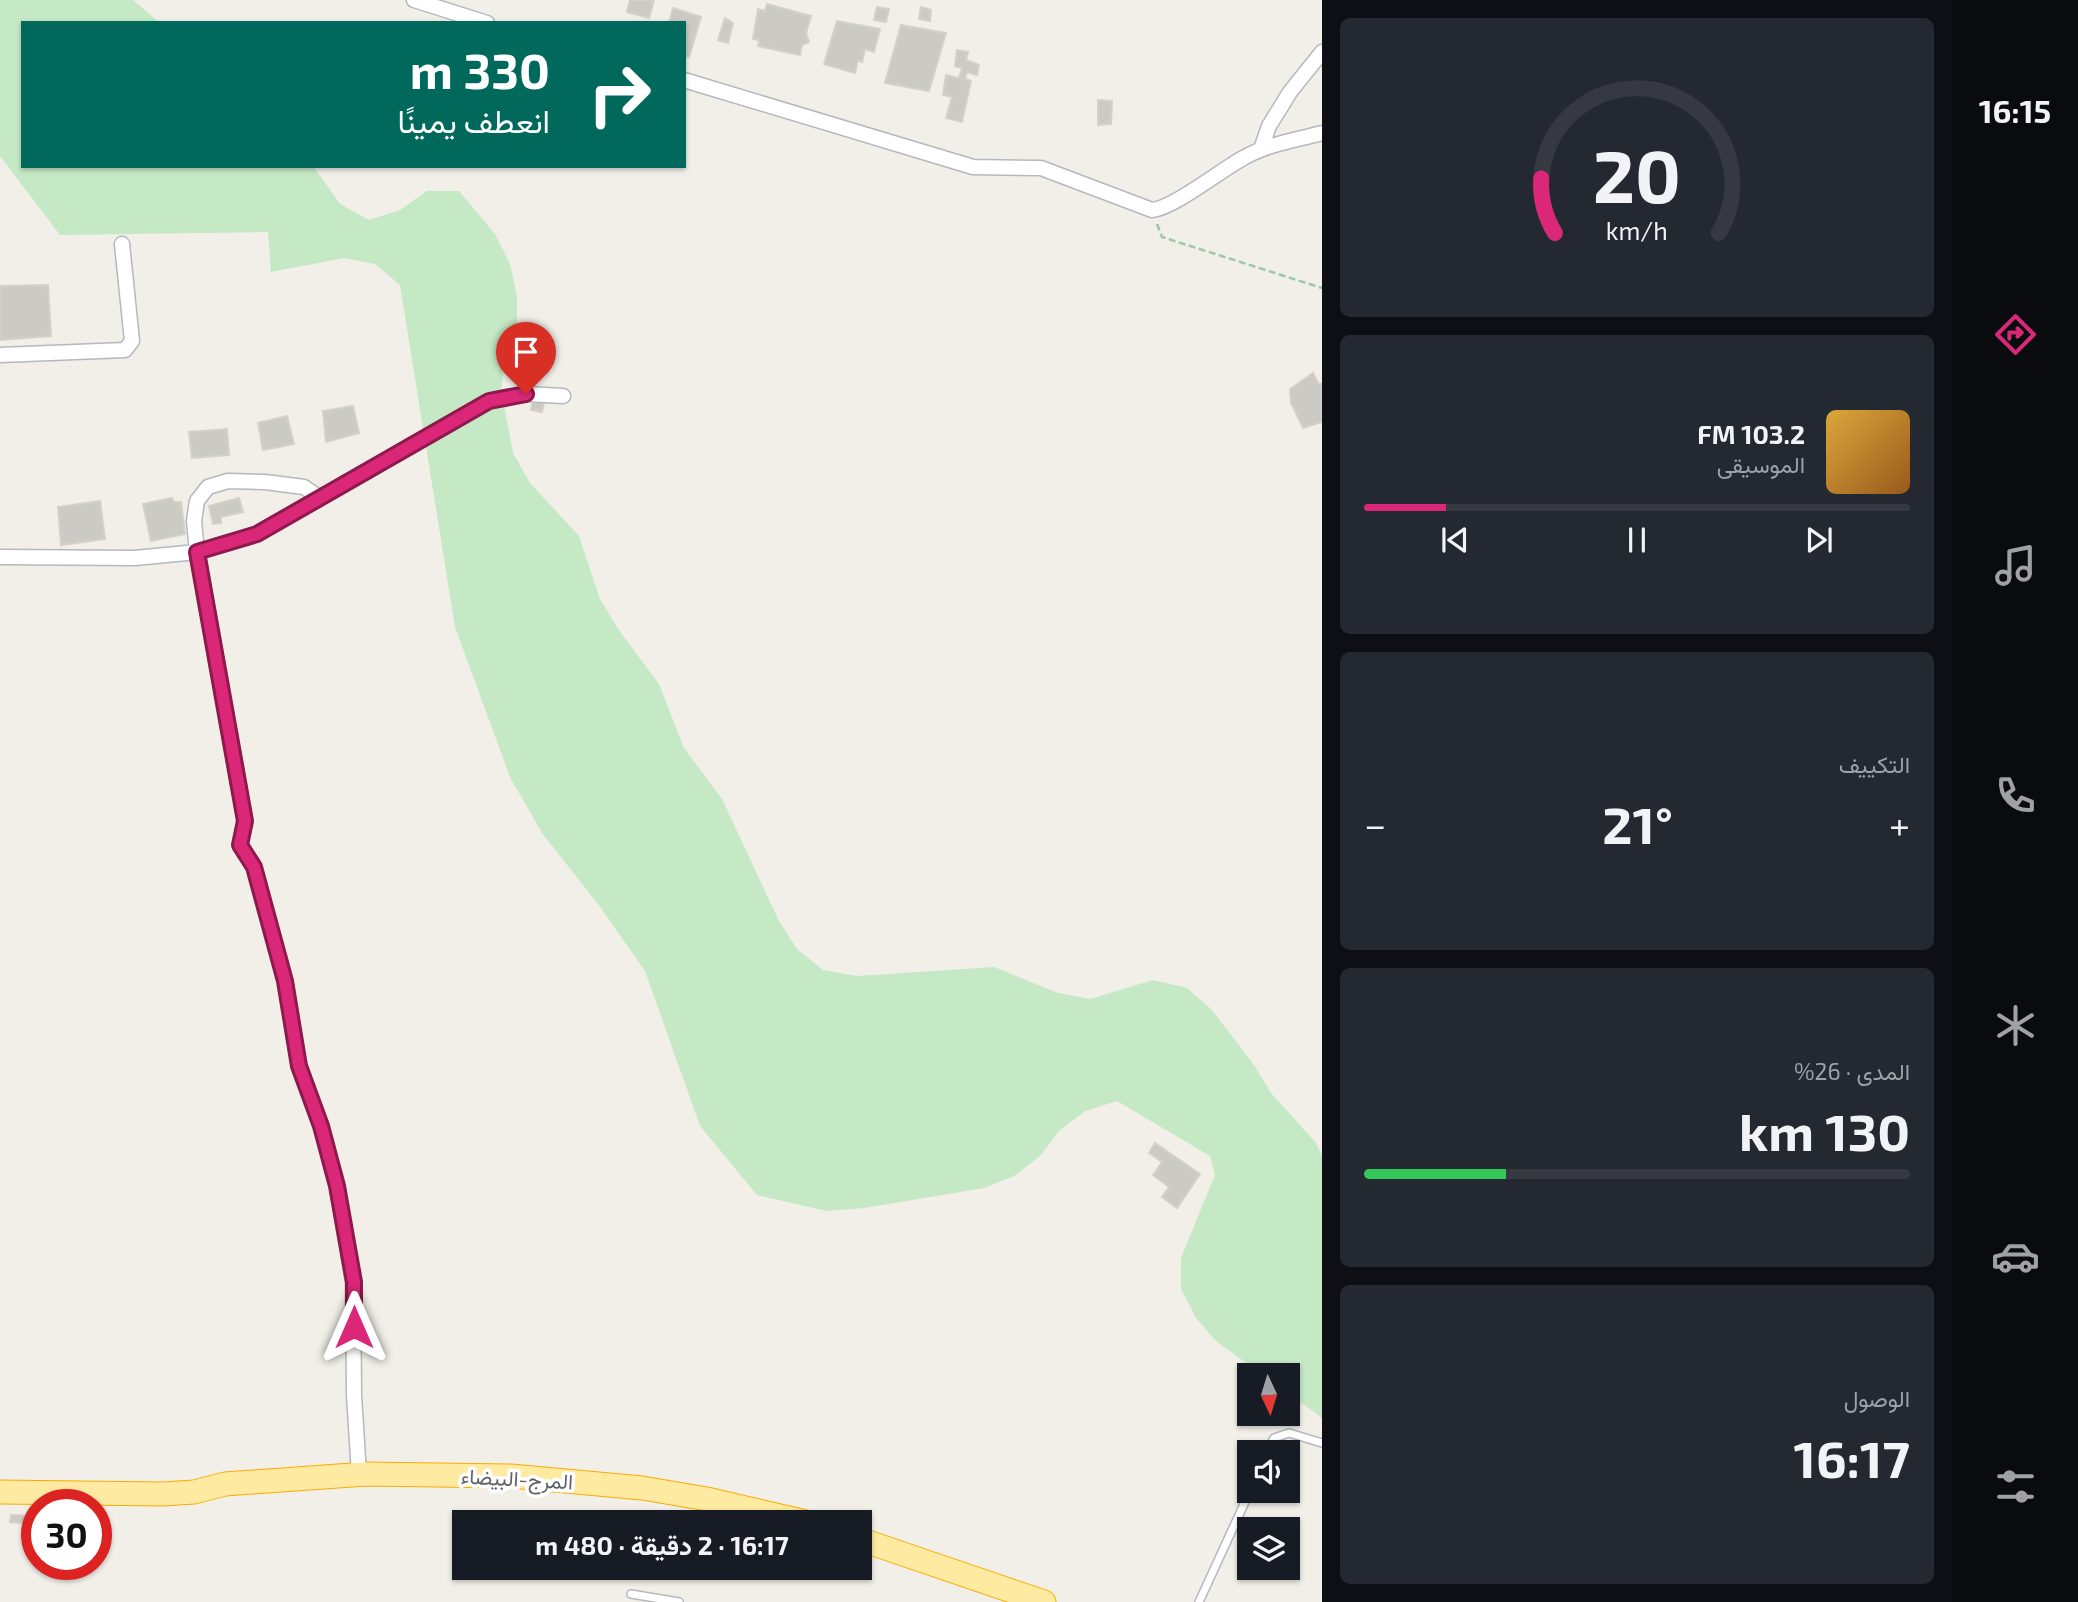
<!DOCTYPE html>
<html lang="ar">
<meta charset="utf-8">
<style>
body{margin:0;font-family:"Exo 2",Vazirmatn,sans-serif;background:#242831;color:#f1f3f6;direction:rtl;height:100vh;display:flex;flex-direction:column;font-size:26px;white-space:nowrap}
*{box-sizing:border-box;margin:0}
p{font-size:23px;color:#9ea1a6}
.icon{flex:none;width:38px;height:38px;fill:none;stroke:currentColor;stroke-width:2;stroke-linecap:round;stroke-linejoin:round}
.map{position:relative;flex:1;overflow:hidden;direction:ltr}
.details{display:flex;flex-direction:column;gap:18px;padding:18px;background:#0d0f14;width:630px}
.details>*{flex:none}
.top-card{position:absolute;left:21px;top:21px;width:665px;height:147px;border-radius:0px;box-shadow:0 2px 5px #0004;direction:rtl;background:#00695c;color:#fff;overflow:hidden}
.needle{width:46px;rotate:176deg}
.controls{position:absolute;left:1237px;top:1363px;display:grid;gap:14px}
.controls a{display:grid;place-items:center;width:63px;height:63px;border-radius:0px;background:#171b24;box-shadow:0 2px 5px #0004;font-size:35px}
.speed{position:absolute;left:21px;top:1489px;display:flex;gap:14px;font-size:35px;font-weight:700;text-align:center}
.speed>*{display:grid;place-content:center;width:91px;height:91px;border-radius:50%;background:#171b24;box-shadow:0 2px 5px #0004;line-height:1}
.speed .limit{border:10px solid #d22;background:#fff;color:#111}
.pin{position:absolute;display:grid;place-items:center;width:60px;height:60px;color:#fff;margin:-72px -30px;border-radius:50% 50% 50% 0;rotate:-45deg;box-shadow:0 0 7px #0007}
.pin .icon{rotate:45deg}
.me{position:absolute;width:77px;margin:-38px;rotate:0deg;stroke-linejoin:round;filter:drop-shadow(0 0 5px #0008)}
.turn{display:flex;align-items:center;gap:24px;height:147px;padding:0 21px;font-size:32px}
.turn .icon{width:91px;height:91px;stroke-width:2.5}
.turn b{display:block;font-size:49px;line-height:60px}
.big{font-size:52px;font-weight:700;line-height:1.1}
.details .card{flex:1;display:flex;flex-direction:column;justify-content:center;gap:10px;min-width:0;padding:0 24px;border-radius:10px;background:#242831}
.details .dial{align-items:center;gap:0}
.dial svg{height:182px;overflow:visible;fill:none;stroke:#363941;stroke-width:7;stroke-linecap:round;text-anchor:middle}
.dial text{fill:#f1f3f6;stroke:none}
.song{display:flex;align-items:center;gap:21px}
.cover{width:84px;height:84px;border-radius:10px;background:linear-gradient(135deg,hsl(40 70% 55%),hsl(30 70% 35%))}
.played{height:7px;border-radius:4px;background:linear-gradient(90deg,#db2777 15%,#363941 15%)}
.keys{display:flex;justify-content:space-around;direction:ltr}
.heat{display:flex;justify-content:space-between;align-items:center;font-size:38px;direction:ltr}
.charge{height:10px;border-radius:5px;background:linear-gradient(90deg,#34c759 26%,#363941 0)}
.trip{position:absolute;left:452px;top:1510px;width:420px;height:70px;border-radius:0px;background:#171b24;box-shadow:0 2px 5px #0004;font-weight:700;line-height:70px;text-align:center;direction:rtl}
main{display:flex;flex:1;min-height:0}
.menu{display:flex;flex-direction:column;width:126px;justify-content:space-around;align-items:center;background:#090b0e;color:#9ea1a6}
.menu .icon{width:49px;height:49px}
.menu .selected{color:#db2777}
.menu b{font-size:32px;color:#f1f3f6}
.map>svg:first-child{display:block}
</style>
<main>
<nav class="menu">
<b>16:15</b>
<svg class="icon selected" aria-label="directions" viewBox="0 0 24 24"><path d="M12 3l9 9-9 9-9-9zM9 14v-3h6M13 9l2 2-2 2"/></svg>
<svg class="icon" aria-label="music" viewBox="0 0 24 24"><path d="M9 18V5l10-2v13"/><circle cx="6" cy="18" r="3"/><circle cx="16" cy="16" r="3"/></svg>
<svg class="icon" aria-label="phone" viewBox="0 0 24 24"><path d="M5 4h4l2 5-3 2q2 4 5 5l2-3 5 2v4C11 20 4 13 5 4z"/></svg>
<svg class="icon" aria-label="climate" viewBox="0 0 24 24"><path d="M12 3v18M4 7l16 10M4 17L20 7"/></svg>
<svg class="icon" aria-label="car" viewBox="0 0 24 24"><path d="M5 17H2v-5l4-1 3-4h7l3 4 3 1v5h-3M9 17h6M6 11h13"/><circle cx="7" cy="17" r="2"/><circle cx="17" cy="17" r="2"/></svg>
<svg class="icon" aria-label="filters" viewBox="0 0 24 24"><path d="M4 7h16M4 17h16"/><circle cx="9" cy="7" r="2"/><circle cx="15" cy="17" r="2"/></svg>
</nav>
<section class="details">
<div class="card dial"><svg viewBox="0 0 100 80">
<path d="M14 69A42 42 0 1 1 86 69"/>
<path d="M14 69A42 42 0 0 1 8 45" stroke="#db2777"/>
<text x="50" y="56" font-size="32" font-weight="700">20</text>
<text x="50" y="72" font-size="11">km/h</text>
</svg></div>
<div class="card">
<div class="song"><i class="cover"></i><div><b>103.2 FM</b><p>الموسيقى</p></div></div>
<div class="played"></div>
<div class="keys"><svg class="icon" aria-label="previous" viewBox="0 0 24 24"><path d="M18 5L8 12l10 7zM5 5v14"/></svg><svg class="icon" aria-label="pause" viewBox="0 0 24 24"><path d="M8 5v14M16 5v14"/></svg><svg class="icon" aria-label="next" viewBox="0 0 24 24"><path d="M6 5l10 7-10 7zM19 5v14"/></svg></div>
</div>
<div class="card"><p>التكييف</p>
<div class="heat"><a>−</a><b class="big">21°</b><a>+</a></div>
</div>
<div class="card"><p>المدى · 26%</p><b class="big">130 km</b><div class="charge"></div></div>
<div class="card"><p>الوصول</p><b class="big">16:17</b></div>
</section>
<div class="map">
<svg width="1322" height="1602" viewBox="0 0 1322 1602">
<rect width="100%" height="100%" fill="#f1efe8"/>
<path fill="#c5e8c5" d="M0,0H133L160,23H23V166H313L340,204L369,220L400,210L427,191H459L495,234L510,264L517,296V329L505,358L501,390L513,453L530,483L579,536L600,599L618,629L659,684L684,748L722,799L779,921L797,949L823,970L857,976L994,967L1058,993L1090,999L1153,980L1187,988L1212,1010L1254,1065L1271,1093L1316,1143L1322,1156V1418L1288,1393V1376L1263,1375L1216,1341L1196,1318L1181,1289V1258L1215,1175L1210,1156L1117,1101L1085,1111L1059,1131L1040,1156L1014,1176L984,1188L864,1208L827,1211L757,1195L700,1126L645,971L601,908L542,833L510,777L455,627L400,285L375,264L344,258L271,272L268,232L60,235L0,156Z"/>
<path fill="#cccac5" stroke="#d6d1c6" stroke-width="2" d="M630,0H654L649,18L627,12Z
M767,4L811,16L806,33L809,42L802,45L800,55L758,46L759,40L753,39L758,9L765,11Z
M877,7L889,9L886,22L874,20Z
M921,7L931,10L930,21L919,19Z
M673,8L701,17L689,57L684,56V23H669Z
M725,18L733,23L728,43L718,40Z
M837,21L880,29L874,52L865,49L862,62L858,60L855,73L824,64Z
M901,25L946,33L929,91L885,83Z
M957,50L968,52L966,60L979,65L977,75L967,72L965,79L971,81L962,122L946,118L952,97L943,95L946,75L959,78L962,68L955,66Z
M1098,100L1112,101L1111,124L1098,125Z
M48,285L51,336L0,340V286Z
M1313,373L1318,383L1322,384V422L1303,428L1291,403L1290,389Z
M533,400L544,402L542,412L531,410Z
M353,406L359,433L326,442L323,411Z
M287,416L294,444L263,450L258,423Z
M227,429L229,455L192,458L189,432Z
M172,498L174,502H181L185,534L151,541L143,504Z
M239,498L243,512L221,517V523L213,524L209,506Z
M100,501L105,539L61,545L58,507Z
M1155,1143L1200,1174L1177,1208L1162,1197L1169,1187L1153,1175L1162,1162L1149,1153Z
M11,1515L34,1516L33,1524L10,1522Z"/>
<g fill="none" stroke-linecap="round" stroke-linejoin="round">
<g stroke="#b5b8bc" stroke-width="10">
<path id="service" d="M1267,1452L1274,1438L1289,1433L1322,1443
M631,1594L679,1602
M1199,1602L1250,1491"/>
</g>
<g stroke="#b5b8bc" stroke-width="17">
<path id="minor" d="M414,0L487,23
M684,80L973,167L1041,168L1152,210C1174,208 1222,169 1245,157C1268,144 1296,140 1322,133
M1261,149L1269,126L1290,92L1322,52
M0,355L125,350L132,341L122,244
M320,498L304,487L265,482L228,481L208,487L197,501L194,521L197,552L245,821L240,845L254,867L285,981L299,1066L321,1126L337,1186L353,1282L354,1395L359,1474
M0,557L135,558L197,552L257,534L490,401L526,394L563,396"/>
</g>
<g stroke="#f9ab00" stroke-width="25">
<path id="trunk" d="M0,1492L163,1494L194,1492L225,1484L366,1474L511,1476L642,1488L707,1499L806,1522
M859,1539L1044,1602"/>
</g>
<path stroke="#9cc7a9" stroke-width="2.5" stroke-dasharray="7 3.5" stroke-linecap="butt" d="M1157,224L1162,237L1322,288"/>
<use href="#service" stroke="#fff" stroke-width="7"/>
<use href="#minor" stroke="#fff" stroke-width="14"/>
<use href="#trunk" stroke="#feeaa1" stroke-width="23"/>
</g>
<g fill="none" stroke-linecap="round" stroke-linejoin="round">
<g stroke="#8e194d" stroke-width="18">
<path id="route" d="M354,1327V1282L337,1186L321,1126L299,1066L285,981L254,867L240,845L245,821L197,552L257,534L489,401L526,394"/>
</g>
<use href="#route" stroke="#db2777" stroke-width="12"/>
</g>
<g text-anchor="middle" dominant-baseline="central" stroke-width="7" stroke-linejoin="round" paint-order="stroke">
<g font-size="21" fill="#5f6368" stroke="#fff">
<text transform="translate(517 1478) rotate(3)">المرج-البيضاء</text>
</g>
</g>
</svg>
<div class="controls">
<a><svg class="needle" viewBox="-14 -14 28 28"><path d="M0-13l5 13h-10z" fill="#e53935"/><path d="M0 13l5-13h-10z" fill="#9ea1a6"/></svg></a>
<a><svg class="icon" aria-label="sound" viewBox="0 0 24 24"><path d="M4 9h4l5-4v14l-5-4H4zM17 9q2 3 0 6"/></svg></a>
<a><svg class="icon" aria-label="layers" viewBox="0 0 24 24"><path d="M12 4l9 5-9 5-9-5zM3 14l9 5 9-5"/></svg></a>
</div>
<div class="speed"><div class="limit">30</div></div>
<div class="pin" style="left:526px;top:394px;background:#d93025"><svg class="icon" aria-label="arrive" viewBox="0 0 24 24"><path d="M6 21V4h12l-3 4 3 4H6"/></svg></div>
<svg class="me" style="left:354px;top:1327px" viewBox="-20 -20 40 40"><path d="M0-17L14 15 0 8-14 15z" fill="#db2777" stroke="#fff" stroke-width="4"/></svg>
<div class="trip">16:17 · 2 دقيقة · 480 m</div>
<div class="top-card">
<div class="turn"><svg class="icon" aria-label="right" viewBox="0 0 24 24"><path d="M7 20v-9h11M14 6l5 5-5 5"/></svg><div><b>330 m</b>انعطف يمينًا</div></div>
</div>
</div>
</main>
